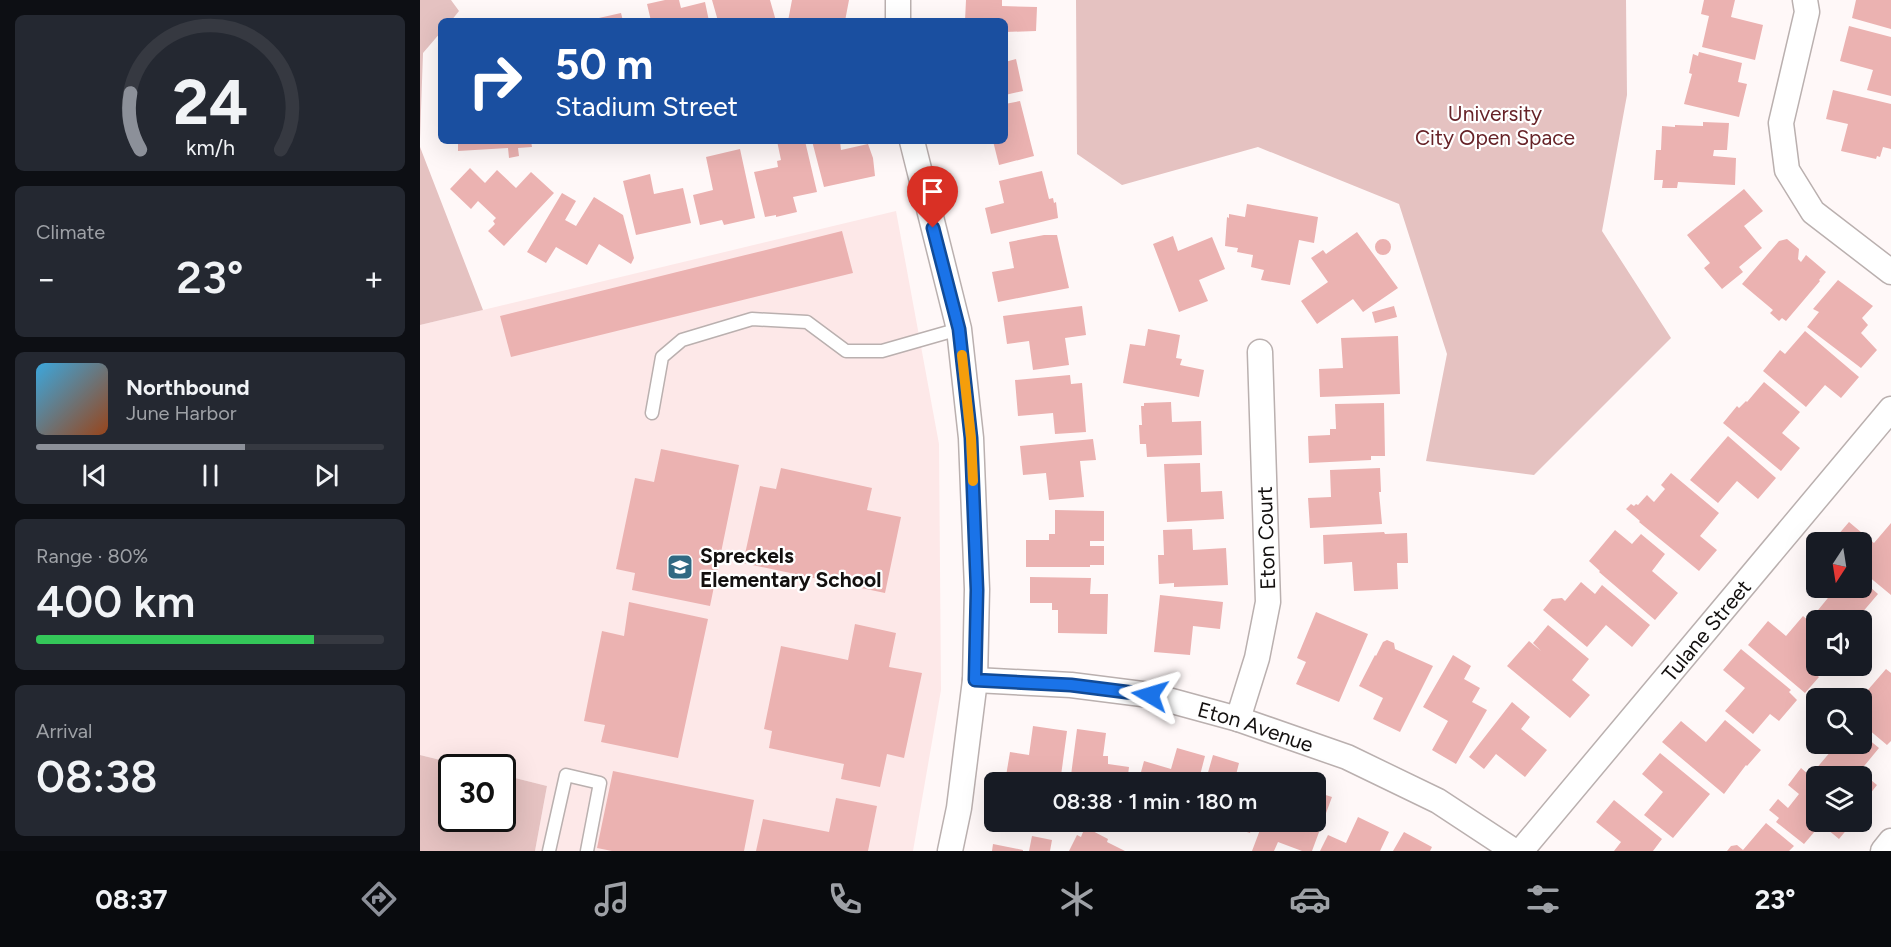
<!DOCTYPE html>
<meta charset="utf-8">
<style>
body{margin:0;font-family:Figtree,sans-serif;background:#242831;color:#f1f3f6;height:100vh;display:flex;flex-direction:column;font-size:22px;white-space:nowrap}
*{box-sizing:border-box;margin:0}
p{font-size:20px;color:#9ea1a6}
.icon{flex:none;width:33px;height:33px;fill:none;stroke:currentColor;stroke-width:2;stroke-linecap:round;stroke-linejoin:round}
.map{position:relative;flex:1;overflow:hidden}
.panel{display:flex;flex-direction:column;gap:15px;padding:15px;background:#0d0f14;width:420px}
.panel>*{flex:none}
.top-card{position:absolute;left:18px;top:18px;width:570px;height:126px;border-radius:9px;box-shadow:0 6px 24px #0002;background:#1a4fa0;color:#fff;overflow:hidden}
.needle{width:39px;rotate:192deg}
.tools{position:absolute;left:1386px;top:532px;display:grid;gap:12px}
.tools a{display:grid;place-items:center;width:66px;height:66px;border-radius:9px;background:#171b24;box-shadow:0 6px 24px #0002;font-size:30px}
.speed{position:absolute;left:18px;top:754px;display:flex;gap:12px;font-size:30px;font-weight:700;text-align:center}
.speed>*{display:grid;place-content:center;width:78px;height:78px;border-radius:50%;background:#171b24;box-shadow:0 6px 24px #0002;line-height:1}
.speed .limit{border:3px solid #111;border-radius:9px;background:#fff;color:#111}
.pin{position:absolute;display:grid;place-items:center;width:51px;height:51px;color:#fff;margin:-62px -26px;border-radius:50% 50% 50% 0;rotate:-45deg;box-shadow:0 0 6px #0007}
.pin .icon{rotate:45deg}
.me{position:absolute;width:66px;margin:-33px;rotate:277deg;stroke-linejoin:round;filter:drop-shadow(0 0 4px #0008)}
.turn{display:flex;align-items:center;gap:21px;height:126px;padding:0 18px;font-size:27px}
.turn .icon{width:78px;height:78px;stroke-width:2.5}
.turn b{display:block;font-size:42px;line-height:51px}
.big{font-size:45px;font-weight:600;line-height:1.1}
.panel .widget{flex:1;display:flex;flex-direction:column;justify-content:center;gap:9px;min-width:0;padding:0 21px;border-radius:9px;background:#242831}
.panel .dial{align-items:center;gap:0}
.dial svg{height:156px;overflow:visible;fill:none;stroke:#363941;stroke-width:7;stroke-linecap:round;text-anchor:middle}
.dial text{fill:#f1f3f6;stroke:none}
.song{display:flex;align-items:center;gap:18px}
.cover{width:72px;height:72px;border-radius:9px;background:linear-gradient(135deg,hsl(200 70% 55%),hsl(20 70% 35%))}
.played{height:6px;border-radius:3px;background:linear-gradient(90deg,#8c9099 60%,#363941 60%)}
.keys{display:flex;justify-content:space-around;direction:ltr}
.heat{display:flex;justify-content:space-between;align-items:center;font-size:33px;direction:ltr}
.charge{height:9px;border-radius:4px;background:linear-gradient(90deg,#34c759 80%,#363941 0)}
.trip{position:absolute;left:564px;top:772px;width:342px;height:60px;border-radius:9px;background:#171b24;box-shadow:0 6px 24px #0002;font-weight:600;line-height:60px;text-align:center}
.tabs{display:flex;height:96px;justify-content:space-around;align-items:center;background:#090b0e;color:#9ea1a6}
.tabs .icon{width:42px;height:42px}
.tabs .active{color:#8c9099}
.tabs b{font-size:27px;color:#f1f3f6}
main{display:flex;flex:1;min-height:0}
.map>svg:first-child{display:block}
</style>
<main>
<section class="panel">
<div class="widget dial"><svg viewBox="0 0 100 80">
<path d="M14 69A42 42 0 1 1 86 69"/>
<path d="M14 69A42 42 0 0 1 9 40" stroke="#8c9099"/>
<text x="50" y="56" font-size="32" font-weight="700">24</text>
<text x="50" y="72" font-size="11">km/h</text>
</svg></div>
<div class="widget"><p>Climate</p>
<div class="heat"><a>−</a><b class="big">23°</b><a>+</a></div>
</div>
<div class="widget">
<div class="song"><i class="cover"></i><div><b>Northbound</b><p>June Harbor</p></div></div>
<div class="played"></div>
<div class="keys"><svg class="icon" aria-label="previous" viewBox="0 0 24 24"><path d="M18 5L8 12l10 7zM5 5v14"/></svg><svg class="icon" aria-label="pause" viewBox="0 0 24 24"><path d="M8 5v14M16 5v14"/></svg><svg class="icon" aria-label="next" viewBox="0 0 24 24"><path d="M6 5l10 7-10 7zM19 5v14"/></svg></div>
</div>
<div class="widget"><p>Range · 80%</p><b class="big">400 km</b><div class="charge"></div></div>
<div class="widget"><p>Arrival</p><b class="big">08:38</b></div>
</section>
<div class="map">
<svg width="1471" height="851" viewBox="0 0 1471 851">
<rect width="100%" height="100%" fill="#fff8f8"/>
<path fill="#fde8e8" d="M476,211L519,444L521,690L493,851H115L127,786L83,775L82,768H53L0,755V325Z"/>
<path fill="#e5c2c1" d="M0,0H31L39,11L31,21H21V32L3,53L0,139Z
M656,0H1206L1207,95L1182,231L1251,338L1114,475L1006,461L1027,354L979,204L838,147L702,185L657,154Z
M0,147L63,310L0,325Z
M0,755L53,768H32V819H82L83,775L127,786L115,851H0Z"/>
<path fill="#ebb2b1" d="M245,0H259L261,8L285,2L289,21H231L227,4Z
M292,0H350L356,21H298Z
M372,0H429L425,21H368Z
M546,0H582V6L617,7L616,31L585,32V21H545Z
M1284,0H1315L1311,17L1343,25L1335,60L1282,47L1289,16L1281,14Z
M1436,0H1471V29L1432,18Z
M201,13L203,21H170V20Z
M1429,26L1471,37V96L1447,90L1453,70L1420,61Z
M1279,52L1322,63L1318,82L1327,84L1319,117L1264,104L1272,74L1269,73L1273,54L1278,56Z
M596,59L603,91L585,95V62Z
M1413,90L1471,104V149L1463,147L1460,157L1457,156L1456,159L1421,151L1428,124L1406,119Z
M600,101L614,156L579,165L573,141H585V104Z
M1283,122L1309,123L1307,150H1294L1293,156L1316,158L1315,185L1258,182L1257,188H1242L1243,180H1234L1236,150H1241L1242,126L1255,127V125L1283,126Z
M38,141H111L112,147L98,148L99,156L89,158L88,148L38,151Z
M357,141H385L397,192L373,197L377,212L356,217V215L345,217L334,172L358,167L357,161L361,160Z
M392,141H420L421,150L448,144L453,158L455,176L404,187Z
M320,149L335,218L304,225L302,220L280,225L273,195L293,190L286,157Z
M50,168L65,183L77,170L96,188L111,172L134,193L84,246L68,231L75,224L73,221L76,218L58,201L51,209L30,189Z
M622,171L629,199L633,198L634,203L636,202L638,218L571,234L565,208L584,203L579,181Z
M230,174L234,194L263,188L271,223L216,235L203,181Z
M1324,189L1343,211L1324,226L1342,248L1319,267L1323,272L1302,289L1284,268L1290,263L1267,235Z
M142,193L156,201L145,220L156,226L174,197L203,215L214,258L211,264L179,244L167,265L136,247L126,263L107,252Z
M827,204L898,217L894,243L879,240L870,285L841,280L844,270L831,267L833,255L817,252L818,248L805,246L807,217L809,218V214L825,217Z
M422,231L433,273L91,357L80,316Z
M937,232L978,288L943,312L933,299L897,324L881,301L908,282L891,258L903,250L906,254Z
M624,235H637L649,288L578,302L572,272L594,268L589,242Z
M753,236L758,251L792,237L805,269L779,280L788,301L759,312L733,244Z
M1367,239L1379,249L1378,259L1381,262L1386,255L1406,272L1399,280L1400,281L1366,321L1362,318L1359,321L1350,313L1353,310L1322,284L1359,241Z
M955 247a8 8 0 1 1 16 0a8 8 0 1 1-16 0Z
M1418,280L1453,306L1442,318L1448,325L1441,333L1457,350L1441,368L1387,327L1399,312L1393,309Z
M662,306L666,335L645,338L649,365L613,370L609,341L587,344L583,316Z
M974,306L977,317L955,323L952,312Z
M728,329L760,335L756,358L762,359L760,365L784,370L779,397L703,383L710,344L725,346Z
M1385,331L1439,377L1421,398L1405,385L1386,407L1343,371L1360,350L1365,354Z
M978,336L980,394L900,397L899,369L923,368L921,338Z
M650,375L651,384L662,383L666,432L635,434L633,413L598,416L595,380Z
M1344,382L1380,412L1362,433L1380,448L1361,471L1303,423L1317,406L1319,408L1326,401L1327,402Z
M751,402L752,422L781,421L782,455L727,457L726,444H720L719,425H722L721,406H724V403Z
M964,403L965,456H951V460L889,463L888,436L910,435V429H916L915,404Z
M1308,436L1356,478L1338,499L1317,481L1298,503L1270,480Z
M673,439L676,460L660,461L664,497L629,500L626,473L603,475L600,446Z
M241,449L319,465L290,606L212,590L215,573L196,569L215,478L234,482Z
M780,463L781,492L802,491L804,519L747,522L744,464Z
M361,468L452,488L447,510L481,517L465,593L323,563L340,486L356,489Z
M960,468L961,492H959L962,524L890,528L888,498L911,497L910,470Z
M1251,473L1299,513L1280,536L1297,550L1279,571L1219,522L1220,521L1206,509L1211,504L1214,506L1216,504L1218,505L1227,495L1234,502L1245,489L1241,485Z
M635,510L684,511V541H670V546H684V565H670V567H606V540H629V534H635Z
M1429,522L1454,543L1471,523V595L1442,571V543H1411Z
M772,529L773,550L806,548L808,585L754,587V583L739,584L738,555H744L743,530Z
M1195,530L1212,544L1221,534L1245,554L1232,571L1258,593L1235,620L1179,572L1180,571L1169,561Z
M964,532L965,534L987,533L988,563H977L978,589L934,591L932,562L904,564L903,535Z
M610,577L671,578L670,594H688L687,634L638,633V610H632V603H610Z
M1442,580L1458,594L1435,621H1401L1394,615L1412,593L1406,588H1442Z
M1161,582L1175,594L1182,585L1230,625L1212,647L1186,625L1167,647L1123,610L1132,599L1142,598L1145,601Z
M740,595L803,602L800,629L773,626L770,655L734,652Z
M209,602L288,619L258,758L181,742L185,725L164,721L182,631L204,636Z
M896,612L948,634L919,702L876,684L886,662L877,658Z
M1383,616L1396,627V656L1387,666L1399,677L1385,693L1328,645L1348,621L1366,636Z
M435,624L476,633L469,667L502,673L484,758L467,754L460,787L421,779L424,764L349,748L352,731L344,729L361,646L428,660Z
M1128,625L1169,659L1152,680L1170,695L1150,718L1087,666L1109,641L1121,651L1113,643Z
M967,640L974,643L975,649L1013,666L980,732L953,719L963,698L939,686L955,655L956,656L963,642Z
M1321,649L1371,690L1369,692L1377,700L1359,721L1350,714L1333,734L1305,711L1325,688L1303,670Z
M1033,655L1051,666L1044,679L1060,688L1052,702L1067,710L1036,764L1012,750L1028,721L1003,707Z
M1466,669L1471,673V741L1467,745L1442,724V699H1440Z
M1092,702L1110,717L1101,729L1127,750L1105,777L1076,754L1064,769L1049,757Z
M1305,720L1341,750L1327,766L1326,765L1304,794L1242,742L1261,721L1286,742Z
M613,726L647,731L640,783L585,782L590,752L609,755Z
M657,729L686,733L683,756H688V764L709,767L707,783H650Z
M1442,734L1459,748L1440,771L1457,785L1442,804V777H1404L1395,770L1417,744H1442Z
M757,748L785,756L778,783H718L724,761L751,769Z
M1240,753L1290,794L1253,838L1224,815L1243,792L1222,774Z
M793,755L819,763L814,783H785Z
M1381,768L1396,781V822H1433L1419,839L1401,824L1384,844L1356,822L1359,818L1349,810L1358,799L1368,808L1379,794L1368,785Z
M193,771L334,800L324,851H192L177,848Z
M896,792L912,797L892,851H882L858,842L854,851H832L843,822H896Z
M416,798L457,806L448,851H336L343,819L409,832Z
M1194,800L1242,839L1233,851H1194L1201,842L1176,822Z
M938,817L969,832L960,851H900L908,835L926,843Z
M793,822H833L830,833Z
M1346,823L1374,846L1369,851H1307L1311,846L1317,845L1323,850Z
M665,827L688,839L687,842L705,851H649L657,835L661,837Z
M984,832L1012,847L1010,851H973Z
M612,836L632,840L630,851H609Z
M573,844L603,850V851H572Z"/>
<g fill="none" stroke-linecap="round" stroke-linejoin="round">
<g stroke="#bab0af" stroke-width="15">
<path id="lane" d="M232,413L242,357L262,340L332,319L387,322L426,351H462L539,329
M129,851L146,775L180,783L167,851"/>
</g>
<g stroke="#bab0af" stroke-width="27">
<g id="street">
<path d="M1385,0L1387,12L1361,123L1367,170L1393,212L1471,272"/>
<path d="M478,21V0"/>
<path d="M492,141L539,329L551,438L557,589L555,680L539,808L530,851"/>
<path id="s1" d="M555,680L651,685L730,695L818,719L927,757L1018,801L1094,851"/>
<path d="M818,719L837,658L848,602L840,352"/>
<path id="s2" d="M1101,851L1471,409"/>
<path d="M1463,851L1471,841"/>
</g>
</g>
<use href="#lane" stroke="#fff" stroke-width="12"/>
<use href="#street" stroke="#fff" stroke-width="24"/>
</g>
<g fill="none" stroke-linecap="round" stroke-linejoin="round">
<g stroke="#114b97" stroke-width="15">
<path id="route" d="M513,228L539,329L551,438L557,590L555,680L651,685L730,695"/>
</g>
<use href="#route" stroke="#1a73e8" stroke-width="10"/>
<path stroke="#f59e0b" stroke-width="10" d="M542,355L551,438L553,481"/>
</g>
<defs>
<g id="school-square" transform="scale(1.35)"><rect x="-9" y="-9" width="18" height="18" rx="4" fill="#306982" stroke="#fff"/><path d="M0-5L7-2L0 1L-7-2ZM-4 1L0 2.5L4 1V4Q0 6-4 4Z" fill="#fff"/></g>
</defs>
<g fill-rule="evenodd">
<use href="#school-square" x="260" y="567"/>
</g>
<g text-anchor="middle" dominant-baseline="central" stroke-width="4.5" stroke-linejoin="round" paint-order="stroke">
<g font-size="21" fill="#672328" stroke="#fff">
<text x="1075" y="113">University<tspan x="1075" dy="24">City Open Space</tspan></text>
</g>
<g font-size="21" fill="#13100f" stroke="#fff">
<text transform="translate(846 538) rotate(-92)">Eton Court</text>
<text stroke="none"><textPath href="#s2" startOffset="288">Tulane Street</textPath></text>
<text stroke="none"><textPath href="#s1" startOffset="286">Eton Avenue</textPath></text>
</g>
<g font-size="21" font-weight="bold" fill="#13100f" stroke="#fff" text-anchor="start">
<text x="280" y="555">Spreckels<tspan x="280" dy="24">Elementary School</tspan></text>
</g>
</g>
</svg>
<div class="tools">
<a><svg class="needle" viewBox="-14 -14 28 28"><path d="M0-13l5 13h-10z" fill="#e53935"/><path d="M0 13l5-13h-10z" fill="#9ea1a6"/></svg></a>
<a><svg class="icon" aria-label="sound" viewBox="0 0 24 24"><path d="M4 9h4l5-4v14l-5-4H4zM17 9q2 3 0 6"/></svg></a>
<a><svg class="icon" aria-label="search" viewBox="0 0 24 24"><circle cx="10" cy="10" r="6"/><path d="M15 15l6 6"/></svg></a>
<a><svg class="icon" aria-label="layers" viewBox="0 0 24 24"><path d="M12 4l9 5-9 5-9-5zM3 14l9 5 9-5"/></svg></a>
</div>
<div class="speed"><div class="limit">30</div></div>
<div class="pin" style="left:513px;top:228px;background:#d93025"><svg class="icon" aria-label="arrive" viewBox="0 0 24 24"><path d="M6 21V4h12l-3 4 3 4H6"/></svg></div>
<svg class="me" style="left:730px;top:695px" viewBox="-20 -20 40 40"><path d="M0-17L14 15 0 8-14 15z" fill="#1a73e8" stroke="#fff" stroke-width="4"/></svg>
<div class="trip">08:38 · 1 min · 180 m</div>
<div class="top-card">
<div class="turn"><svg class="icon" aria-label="right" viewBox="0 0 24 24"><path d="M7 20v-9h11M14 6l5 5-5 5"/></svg><div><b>50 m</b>Stadium Street</div></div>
</div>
</div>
</main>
<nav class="tabs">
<b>08:37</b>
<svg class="icon active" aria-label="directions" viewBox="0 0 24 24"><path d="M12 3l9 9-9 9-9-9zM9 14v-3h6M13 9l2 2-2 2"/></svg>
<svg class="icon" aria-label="music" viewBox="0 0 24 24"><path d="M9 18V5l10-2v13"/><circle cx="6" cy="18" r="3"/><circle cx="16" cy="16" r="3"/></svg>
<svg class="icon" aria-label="phone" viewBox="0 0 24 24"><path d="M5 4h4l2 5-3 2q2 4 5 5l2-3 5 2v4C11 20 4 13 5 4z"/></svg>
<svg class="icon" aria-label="climate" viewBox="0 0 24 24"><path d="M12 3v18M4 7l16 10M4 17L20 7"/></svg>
<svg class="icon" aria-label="car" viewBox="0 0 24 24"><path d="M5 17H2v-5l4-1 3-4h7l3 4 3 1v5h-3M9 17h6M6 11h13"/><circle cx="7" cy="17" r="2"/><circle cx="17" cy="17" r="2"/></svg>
<svg class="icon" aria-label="filters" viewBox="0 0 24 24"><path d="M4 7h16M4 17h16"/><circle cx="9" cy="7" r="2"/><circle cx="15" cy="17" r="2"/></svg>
<b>23°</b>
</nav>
